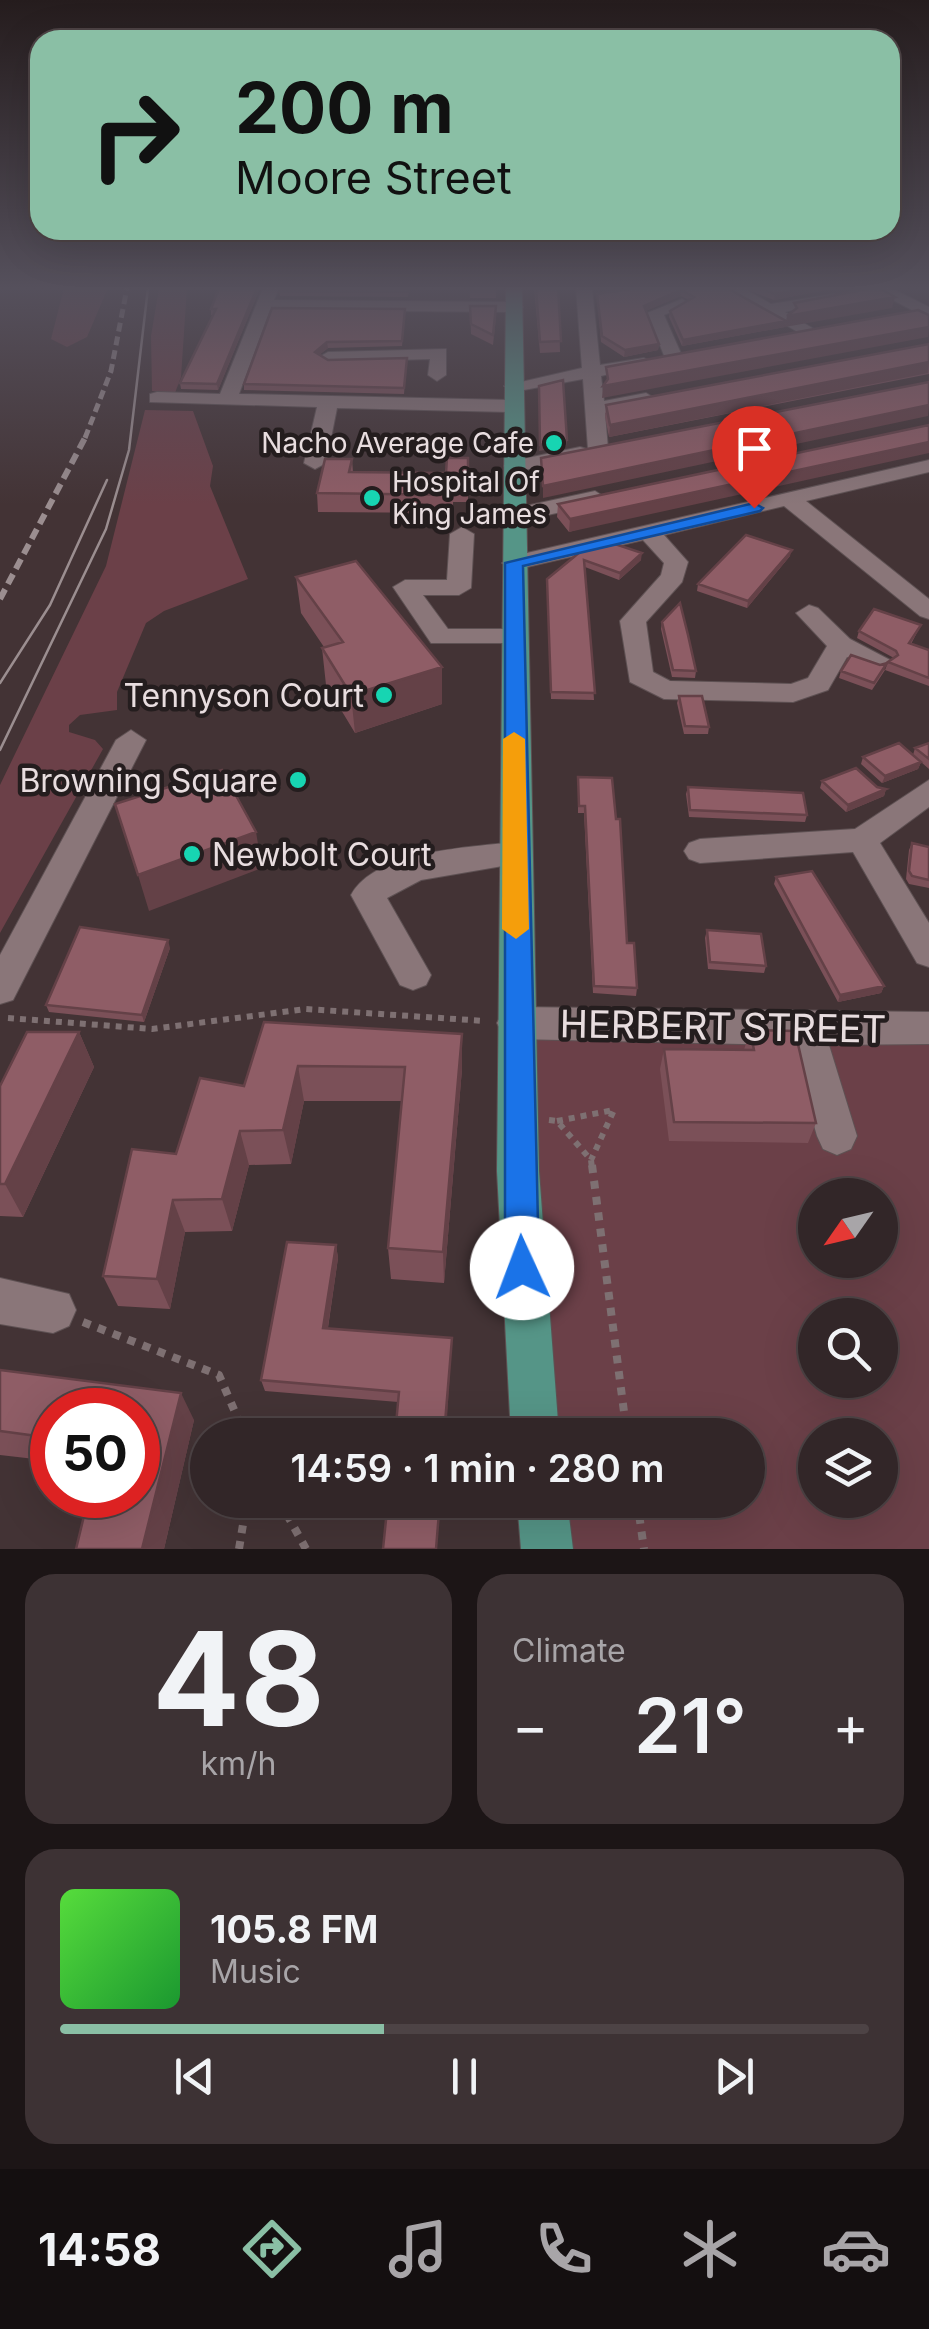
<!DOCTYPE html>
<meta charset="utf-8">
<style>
body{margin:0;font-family:Inter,sans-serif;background:#3d3234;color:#f1f3f6;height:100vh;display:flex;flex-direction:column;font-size:38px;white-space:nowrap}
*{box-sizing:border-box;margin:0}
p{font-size:32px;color:#a8a5a8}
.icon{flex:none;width:55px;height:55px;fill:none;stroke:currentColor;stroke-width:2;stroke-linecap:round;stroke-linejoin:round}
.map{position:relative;height:1549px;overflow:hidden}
.sheet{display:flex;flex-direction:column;gap:25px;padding:25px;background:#1c1516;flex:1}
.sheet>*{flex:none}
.guide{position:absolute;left:30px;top:30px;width:870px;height:210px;border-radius:30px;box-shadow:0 10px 40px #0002,0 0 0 2px #4d4345;background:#8abfa5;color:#111;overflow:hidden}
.needle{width:65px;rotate:236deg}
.fabs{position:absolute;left:798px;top:1178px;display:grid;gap:20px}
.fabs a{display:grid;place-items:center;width:100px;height:100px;border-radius:50%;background:#322628;box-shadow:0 10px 40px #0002,0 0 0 2px #4d4345;font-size:50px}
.speed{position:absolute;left:30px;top:1388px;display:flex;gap:20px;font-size:50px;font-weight:700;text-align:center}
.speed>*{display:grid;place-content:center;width:130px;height:130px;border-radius:50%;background:#322628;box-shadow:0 10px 40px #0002,0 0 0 2px #4d4345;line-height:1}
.speed .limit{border:15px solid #d22;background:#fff;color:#111}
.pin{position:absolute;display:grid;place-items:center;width:85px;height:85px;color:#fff;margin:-102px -42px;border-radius:50% 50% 50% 0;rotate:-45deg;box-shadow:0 0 10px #0007}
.pin .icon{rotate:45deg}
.me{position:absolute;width:110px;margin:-55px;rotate:358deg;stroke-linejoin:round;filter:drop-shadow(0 0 8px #0008)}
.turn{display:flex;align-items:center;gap:35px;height:210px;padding:0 40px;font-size:45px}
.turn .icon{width:130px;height:130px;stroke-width:2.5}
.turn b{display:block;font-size:70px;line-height:85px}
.big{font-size:75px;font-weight:600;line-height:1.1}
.sheet .widget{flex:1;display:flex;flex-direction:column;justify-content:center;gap:15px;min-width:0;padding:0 35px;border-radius:30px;background:#3d3234}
.sheet .dial{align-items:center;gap:0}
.dial b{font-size:130px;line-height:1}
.song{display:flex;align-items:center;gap:30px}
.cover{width:120px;height:120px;border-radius:15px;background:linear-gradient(135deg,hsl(110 70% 55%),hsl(130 70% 35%))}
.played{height:10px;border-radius:5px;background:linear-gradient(90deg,#8abfa5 40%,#4d4345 40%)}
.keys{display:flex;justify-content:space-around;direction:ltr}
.heat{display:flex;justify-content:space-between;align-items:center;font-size:55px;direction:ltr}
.sheet .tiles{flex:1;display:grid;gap:25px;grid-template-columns:1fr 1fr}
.widget:last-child{grid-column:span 2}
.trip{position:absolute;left:190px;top:1418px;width:575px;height:100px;border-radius:50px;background:#322628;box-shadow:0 10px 40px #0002,0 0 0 2px #4d4345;font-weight:600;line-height:100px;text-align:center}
.tabs{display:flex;height:160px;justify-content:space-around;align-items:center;background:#140f10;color:#a8a5a8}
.tabs .icon{width:70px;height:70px}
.tabs .active{color:#8abfa5}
.tabs b{font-size:45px;color:#f1f3f6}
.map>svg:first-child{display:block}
</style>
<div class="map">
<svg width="929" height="1549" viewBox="0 0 929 1549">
<rect width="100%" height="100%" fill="#433335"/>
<path fill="#6b4048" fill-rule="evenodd" d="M64,288H108L87,337L67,347L51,339Z
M159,288H187L181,377L175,393L152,391L151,336Z
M145,410L193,411L213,466L210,486L248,579L164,611L146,623L117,692V710L80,715L69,725V732L95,740L103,749L0,933V785L106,566Z
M525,1030L929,1036V1549H556L551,1500H748V1435H543ZM815,1195H880V1260H815ZM815,1315H880V1380H815ZM815,1435H880V1500H815Z"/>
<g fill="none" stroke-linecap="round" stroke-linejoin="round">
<g stroke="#5e5153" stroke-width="2">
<path id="minor" d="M263,288H279L274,300L515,302L523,307L515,312L270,310L239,394L513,400L523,406L513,412L337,408L326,463L315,469L304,463L317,407L150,402V394L157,392L220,394Z
M576,288H592L600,365L644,358L653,363L601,376L604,401L646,393L656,399L605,413L608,449L598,455L588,449L583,379L513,392L504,386L582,368Z
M723,288H743L771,304L834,294L842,299L785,312L814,329L817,333L808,338Z
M870,288H891L929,307V319Z
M682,299L690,304L664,315L683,358L674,363L665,358L647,313Z
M446,349V375L437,381L428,375L430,359L328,362L319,357L328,352Z
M580,447L587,449V457L515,472L504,466L508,462Z
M929,460V472L806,501L929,599V619L920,616L784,506L664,535L688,562L682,582L646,622L653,672L670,681L791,684L808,678L827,646L796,613L809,605L818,608L850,639L892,661L879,669L847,657L828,690L793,702L664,699L630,682L620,621L661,575L664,563L643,540L514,570L502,563L514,556Z
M595,491L606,498L603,503L515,522L504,515L507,510Z
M462,527L474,534L471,588L459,595H423L448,629H513L526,637L522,643H431L393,587L405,580H447L450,534Z
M131,730L146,740L13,1000L0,1004V955L116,740Z
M929,780V807L880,843L929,923V967L917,963L853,852L700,863L689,859L684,851L689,843L700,839L855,829Z
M515,842L526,846L531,854L526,862L421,880L387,898L431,975L426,985L413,990L400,985L351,895C376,850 469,848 515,842Z
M516,1007L929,1012V1044L829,1045L857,1136L851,1149L837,1155L823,1149L817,1136L791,1045L516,1039L503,1034L497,1023L503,1012Z
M0,1278L69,1294L76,1310L69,1326L53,1333L0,1324Z"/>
</g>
<g stroke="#5e5153" stroke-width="2">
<path id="major" d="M506,288H522L539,1171L559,1435H511L497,1171Z
M517,1500H567L573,1549H521Z"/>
</g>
<path stroke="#7e7072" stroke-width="6" stroke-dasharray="6 6" stroke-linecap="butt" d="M8,1018L152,1029L306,1009L485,1021
M549,1120L557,1121L591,1160L592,1168
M557,1121L614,1110L591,1160"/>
<path stroke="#7e7072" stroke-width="8" stroke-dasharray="8 8" stroke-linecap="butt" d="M592,1165L627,1435
M83,1322L219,1375L245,1435
M279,1500L306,1549
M637,1500L644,1549
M239,1549L247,1500"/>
<use href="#minor" fill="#8a7679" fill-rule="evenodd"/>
<use href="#major" fill="#559587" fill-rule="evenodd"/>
<path stroke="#9b8e90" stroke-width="2.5" d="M0,683L50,605L107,480
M0,750L106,529L129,450L148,288"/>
<path stroke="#9b8e90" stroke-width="5" stroke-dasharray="9 5" stroke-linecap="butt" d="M85,438L111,371L127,288"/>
<path stroke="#9b8e90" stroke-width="6" stroke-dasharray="11 6" stroke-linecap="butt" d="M0,599L86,436"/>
</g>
<path fill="#7b5058" d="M219,288H260L218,390L181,389L180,383L213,315H211V309Z
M279,288H410L408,297L280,296Z
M470,288H496V298H470Z
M534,288H558L560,352L540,353Z
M727,288L786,321L785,327L682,346L669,317L670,311L689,300L681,296L646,310L659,344L658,350L624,357L601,342L597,294Z
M742,288H836L774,300Z
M470,306L496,316L493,345L471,334Z
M272,308L405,315L402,346L328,348L319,355L328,360L407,358L404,394L244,390V384Z
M929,344V374L609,437L605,417L606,405Z
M929,425L569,532L557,517L558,504Z
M468,458V502H453V513L318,512L317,493L352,459L353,472L446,473Z
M580,552L641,560L619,580L585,567L594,700L551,699L547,585Z
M790,556L747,608L697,591L698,584Z
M296,577L442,667V704L355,733L326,685L322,648L324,647L301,613Z
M662,622L696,671L695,678L672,677L661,629Z
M921,625L911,644L929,650V686L885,670L888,662L894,658L857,638L859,631Z
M880,665L885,670L872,690L839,678L841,671Z
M679,696L709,727L708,734H684L677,703Z
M929,743V769L921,762L918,769L882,783L861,764L863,757L913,755L915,748Z
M578,777L627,943L637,988L636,996L593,993L584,813H578Z
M822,781L877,787L886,789L884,796L846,812L820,788Z
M688,787L807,815L805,822L689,817L686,794Z
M912,843L929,847V888L909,884L906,879L909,850Z
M776,877L884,986L881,993L838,1002L774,884Z
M707,930L766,966L764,973L708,969L705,938Z
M170,948L144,1022L49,1012L46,1005Z
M264,1022L462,1069L444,1283L391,1279L388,1248L402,1101H304L291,1164L249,1165L232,1231L185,1232L170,1309L118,1306L103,1276L176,1154L244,1086Z
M750,1030L816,1123L808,1143L669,1141L660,1069L664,1049L744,1050Z
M79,1032L94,1067L23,1217L0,1216V1086Z
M336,1245L338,1258L328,1328L452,1349L398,1402L265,1391L261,1380Z
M0,1370L194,1420L164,1549H76L138,1410H52V1461L0,1455Z"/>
<path fill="#644147" d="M257,288H260L218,390L217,384Z
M808,288H836L774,300L775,294Z
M681,290V296L644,312V306Z
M895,297L892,308L785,327L787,316Z
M786,321L785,327L682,346L683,340Z
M929,327L928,337L602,398L603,386Z
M327,342L328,348L315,358V352Z
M659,344L658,350L624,357L625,350Z
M929,362L928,373L609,437L610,425Z
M929,405L928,416L543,498V486Z
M567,440L566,446L539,451L540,445Z
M929,442V453L569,532L570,519Z
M792,550L790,556L747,608L748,601Z
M642,553L641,560L619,580L620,573Z
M442,667V704L355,733L351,695Z
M921,762L918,769L882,783L885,776Z
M886,789L884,796L846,812L848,805Z
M256,832L262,868L149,911L138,875Z
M168,940L170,948L144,1022L142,1015Z
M884,986L881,993L838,1002L840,995Z
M79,1032L94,1067L23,1217L5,1184Z
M462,1034V1069L444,1283L443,1252Z
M298,1066L304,1101L291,1164L283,1130Z
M240,1131L249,1165L232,1231L222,1199Z
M173,1200L185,1232L170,1309L157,1279Z
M336,1245L338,1258L326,1340L323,1328Z
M452,1338L446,1435H444Z
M181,1393L194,1420L164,1549H142Z"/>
<path fill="#8f5d66" stroke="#644147" stroke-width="2.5" d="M219,288H257L217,384L180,383L216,309H211Z
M279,288H409L408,292L279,291Z
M536,288H558L561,341L540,342Z
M638,288H727L786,321L683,340L670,311L694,297L681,290L644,306L659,344L625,350L602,336L597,294Z
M758,288H808L775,294Z
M873,288H879L895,297L787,316L797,308L794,303Z
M470,306H496L493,335L471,324Z
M272,308L405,309L402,341L327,342L315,352L328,360L407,358L404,388L244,384Z
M918,310L929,315V327L603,386L608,379L606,367Z
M929,344V362L610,425L606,405Z
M563,380L567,440L540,445L539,386Z
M929,382V405L543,486L541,458Z
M929,425V442L570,519L558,504Z
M447,458H468V484L453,483V495L317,493L325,459H352L349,472L446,473Z
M746,535L792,550L748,601L698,584Z
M615,544L642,553L620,573L584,560L595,693L551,692L547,579L580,552Z
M356,561L442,667L351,695L322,648L343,642L296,577Z
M680,603L688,635L696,671L673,670L662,622Z
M874,609L921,625L909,643L929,650V678L888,662L898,655L896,651L859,631Z
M851,655L880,665L887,663L874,683L841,671Z
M679,696H702L709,727L685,726Z
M899,743L921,762L885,776L863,757Z
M929,743V759L915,748Z
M856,768L877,787L886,789L848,805L822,781Z
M222,770L256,832L138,875L115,804Z
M578,777L612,778L616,819H620L627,943H634L637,988L594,986L585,806H579Z
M688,787L803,793L807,815L690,810Z
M912,843L929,847V880L912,876L909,871Z
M812,871L884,986L840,995L776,877Z
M80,927L168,940L142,1015L46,1005Z
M707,930L761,934L766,966L710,962Z
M264,1022L462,1034L443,1252L388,1248L405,1067L298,1066L283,1130L240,1131L222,1199L173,1200L157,1279L103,1276L132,1149L176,1154L200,1078L244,1086Z
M750,1030L795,1031L816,1123L674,1122L664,1049L754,1050Z
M27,1032H79L5,1184H0V1086Z
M287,1242L336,1245L323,1328L452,1338L444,1435H395L399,1392L261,1380Z
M0,1370L181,1393L142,1549H76L89,1495H138V1410H52V1438L0,1431Z
M388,1500H440L436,1549H383Z"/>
<linearGradient id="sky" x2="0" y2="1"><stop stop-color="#251c1d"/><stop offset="0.57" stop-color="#55505c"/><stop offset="1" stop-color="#55505c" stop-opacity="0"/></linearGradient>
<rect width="929" height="505" fill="url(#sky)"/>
<path fill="#1a73e8" stroke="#114b97" stroke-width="2.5" d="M754,503L763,508L760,511L523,566L539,1268L534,1280L522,1285L510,1280L505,1268V563Z"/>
<path fill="#f59e0b" d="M514,732L525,739L529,929L516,939L502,929L503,739Z"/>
<g fill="#17d5b2" stroke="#241d1e" stroke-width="4">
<circle cx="554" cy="443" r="10"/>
<circle cx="372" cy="498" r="10"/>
<circle cx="384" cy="695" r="10"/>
<circle cx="298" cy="780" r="10"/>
<circle cx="192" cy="854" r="10"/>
</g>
<g text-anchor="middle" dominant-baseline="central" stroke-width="9" stroke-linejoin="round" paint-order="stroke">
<g font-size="28" fill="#e8dddf" stroke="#241d1e" text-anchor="end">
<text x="534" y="443">Nacho Average Cafe</text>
<text x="392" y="482" text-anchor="start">Hospital Of<tspan x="392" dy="32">King James</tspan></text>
</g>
<g font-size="32" fill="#e8dddf" stroke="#241d1e" text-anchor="end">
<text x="364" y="695">Tennyson Court</text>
<text x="278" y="780">Browning Square</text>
<text x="212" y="854" text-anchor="start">Newbolt Court</text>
</g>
<g font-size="38" fill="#e8dddf" stroke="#241d1e">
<text transform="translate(723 1026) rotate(1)">HERBERT STREET</text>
</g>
</g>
</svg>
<div class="fabs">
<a><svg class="needle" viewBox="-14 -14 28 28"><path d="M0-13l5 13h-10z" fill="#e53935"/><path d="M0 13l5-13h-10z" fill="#a8a5a8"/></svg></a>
<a><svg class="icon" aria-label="search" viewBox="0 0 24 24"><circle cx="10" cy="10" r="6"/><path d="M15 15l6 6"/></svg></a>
<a><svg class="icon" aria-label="layers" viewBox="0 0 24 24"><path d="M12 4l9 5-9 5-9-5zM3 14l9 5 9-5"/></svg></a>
</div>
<div class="speed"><div class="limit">50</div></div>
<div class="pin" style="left:754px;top:508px;background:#d93025"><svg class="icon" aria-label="arrive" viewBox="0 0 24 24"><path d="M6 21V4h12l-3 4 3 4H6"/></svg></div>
<svg class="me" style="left:522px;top:1268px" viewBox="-20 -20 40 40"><circle r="19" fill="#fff"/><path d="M0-13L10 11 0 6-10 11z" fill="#1a73e8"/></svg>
<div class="trip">14:59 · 1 min · 280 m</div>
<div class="guide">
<div class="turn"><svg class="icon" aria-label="right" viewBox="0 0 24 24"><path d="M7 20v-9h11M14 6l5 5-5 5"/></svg><div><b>200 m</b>Moore Street</div></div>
</div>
</div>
<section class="sheet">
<div class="tiles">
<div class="widget dial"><b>48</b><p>km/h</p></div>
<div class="widget"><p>Climate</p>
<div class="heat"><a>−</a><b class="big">21°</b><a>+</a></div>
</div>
<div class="widget">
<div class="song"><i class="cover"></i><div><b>105.8 FM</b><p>Music</p></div></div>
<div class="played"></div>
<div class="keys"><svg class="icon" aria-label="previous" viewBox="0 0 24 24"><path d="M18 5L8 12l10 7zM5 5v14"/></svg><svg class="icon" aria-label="pause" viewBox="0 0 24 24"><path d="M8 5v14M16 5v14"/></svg><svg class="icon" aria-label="next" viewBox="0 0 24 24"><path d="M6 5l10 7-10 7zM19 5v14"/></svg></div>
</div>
</div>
</section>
<nav class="tabs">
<b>14:58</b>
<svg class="icon active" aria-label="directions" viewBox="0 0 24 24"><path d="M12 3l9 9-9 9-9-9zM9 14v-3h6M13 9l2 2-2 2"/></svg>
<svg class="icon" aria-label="music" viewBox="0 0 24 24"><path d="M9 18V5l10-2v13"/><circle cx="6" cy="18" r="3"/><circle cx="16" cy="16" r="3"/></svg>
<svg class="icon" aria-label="phone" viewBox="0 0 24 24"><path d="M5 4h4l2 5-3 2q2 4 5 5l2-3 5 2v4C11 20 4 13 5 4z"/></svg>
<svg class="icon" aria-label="climate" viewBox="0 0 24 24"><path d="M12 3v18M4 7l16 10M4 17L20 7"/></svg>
<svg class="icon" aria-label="car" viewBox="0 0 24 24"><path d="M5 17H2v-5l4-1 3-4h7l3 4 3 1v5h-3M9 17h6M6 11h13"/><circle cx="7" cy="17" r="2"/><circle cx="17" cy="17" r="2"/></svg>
</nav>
